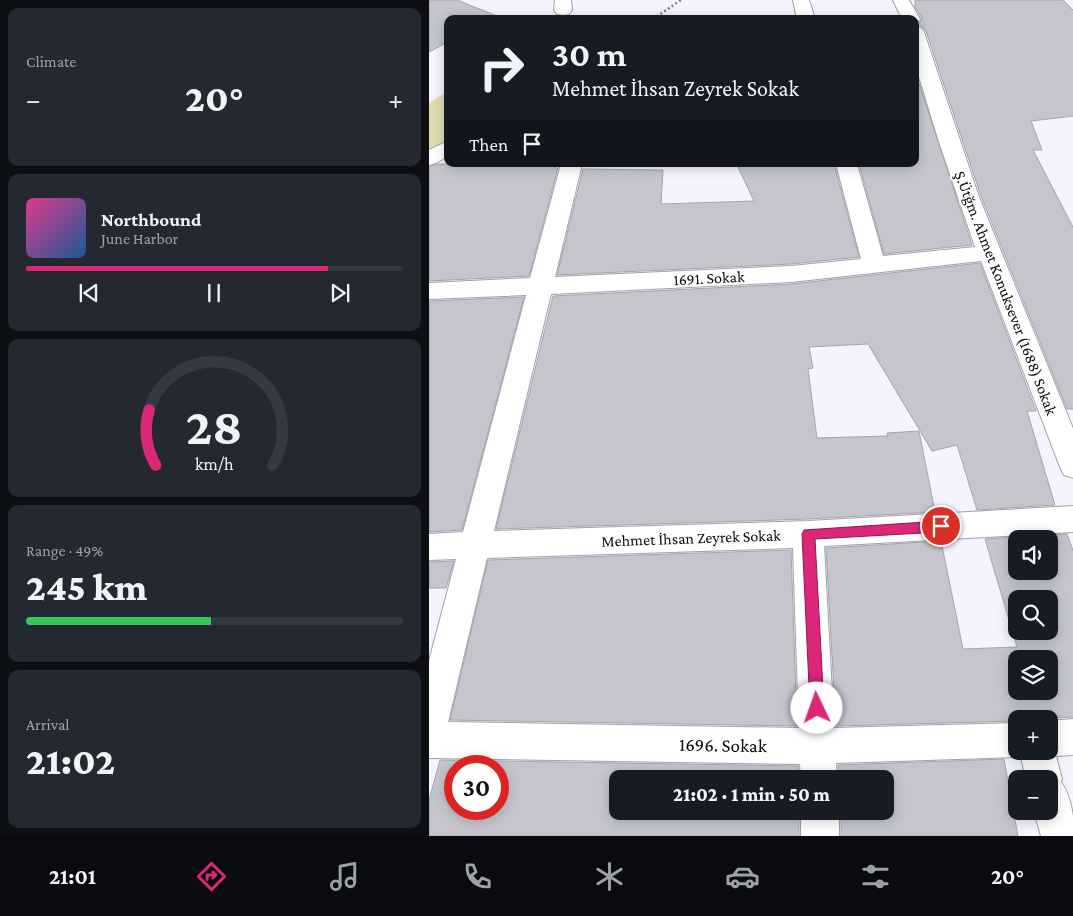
<!DOCTYPE html>
<meta charset="utf-8">
<style>
body{margin:0;font-family:"Crimson Pro",serif;background:#242831;color:#f1f3f6;height:100vh;display:flex;flex-direction:column;font-size:19px;white-space:nowrap}
*{box-sizing:border-box;margin:0}
p{font-size:16px;color:#9ea1a6}
.icon{flex:none;width:28px;height:28px;fill:none;stroke:currentColor;stroke-width:2;stroke-linecap:round;stroke-linejoin:round}
.map{position:relative;flex:1;overflow:hidden}
.panel{display:flex;flex-direction:column;gap:8px;padding:8px;background:#0d0f14;width:429px}
.panel>*{flex:none}
.top-card{position:absolute;left:15px;top:15px;width:475px;height:152px;border-radius:10px;box-shadow:0 2px 12px #0003;background:#171b24;color:#f1f3f6;overflow:hidden}
.controls{position:absolute;left:579px;top:530px;display:grid;gap:10px}
.controls a{display:grid;place-items:center;width:50px;height:50px;border-radius:10px;background:#171b24;box-shadow:0 2px 12px #0003;font-size:25px}
.speed{position:absolute;left:15px;top:755px;display:flex;gap:10px;font-size:25px;font-weight:700;text-align:center}
.speed>*{display:grid;place-content:center;width:65px;height:65px;border-radius:50%;background:#171b24;box-shadow:0 2px 12px #0003;line-height:1}
.speed .limit{border:8px solid #d22;background:#fff;color:#111}
.pin{position:absolute;display:grid;place-items:center;width:42px;height:42px;color:#fff;margin:-21px;border:2px solid #fff;border-radius:50%;box-shadow:0 1px 5px #0007}
.me{position:absolute;width:55px;margin:-28px;rotate:357deg;stroke-linejoin:round;filter:drop-shadow(0 0 4px #0008)}
.turn{display:flex;align-items:center;gap:18px;height:105px;padding:0 25px;font-size:22px}
.turn .icon{width:65px;height:65px;stroke-width:2.5}
.turn b{display:block;font-size:35px;line-height:42px}
.then{display:flex;align-items:center;height:48px;padding:0 25px;background:#0003;gap:10px;font-size:19px}
.big{font-size:38px;font-weight:800;line-height:1.1}
.panel .tile{flex:1;display:flex;flex-direction:column;justify-content:center;gap:8px;min-width:0;padding:0 18px;border-radius:10px;background:#242831}
.panel .dial{align-items:center;gap:0}
.dial svg{height:130px;overflow:visible;fill:none;stroke:#363941;stroke-width:7;stroke-linecap:round;text-anchor:middle}
.dial text{fill:#f1f3f6;stroke:none}
.song{display:flex;align-items:center;gap:15px}
.cover{width:60px;height:60px;border-radius:8px;background:linear-gradient(135deg,hsl(330 70% 55%),hsl(210 70% 35%))}
.played{height:5px;border-radius:2px;background:linear-gradient(90deg,#db2777 80%,#363941 80%)}
.keys{display:flex;justify-content:space-around;direction:ltr}
.heat{display:flex;justify-content:space-between;align-items:center;font-size:28px;direction:ltr}
.charge{height:8px;border-radius:4px;background:linear-gradient(90deg,#34c759 49%,#363941 0)}
.trip{position:absolute;left:180px;top:770px;width:285px;height:50px;border-radius:10px;background:#171b24;box-shadow:0 2px 12px #0003;font-weight:800;line-height:50px;text-align:center}
.menu{display:flex;height:80px;justify-content:space-around;align-items:center;background:#090b0e;color:#9ea1a6}
.menu .icon{width:35px;height:35px}
.menu .current{color:#db2777}
.menu b{font-size:22px;color:#f1f3f6}
main{display:flex;flex:1;min-height:0}
.map>svg:first-child{display:block}
</style>
<main>
<section class="panel">
<div class="tile"><p>Climate</p>
<div class="heat"><a>−</a><b class="big">20°</b><a>+</a></div>
</div>
<div class="tile">
<div class="song"><i class="cover"></i><div><b>Northbound</b><p>June Harbor</p></div></div>
<div class="played"></div>
<div class="keys"><svg class="icon" aria-label="previous" viewBox="0 0 24 24"><path d="M18 5L8 12l10 7zM5 5v14"/></svg><svg class="icon" aria-label="pause" viewBox="0 0 24 24"><path d="M8 5v14M16 5v14"/></svg><svg class="icon" aria-label="next" viewBox="0 0 24 24"><path d="M6 5l10 7-10 7zM19 5v14"/></svg></div>
</div>
<div class="tile dial"><svg viewBox="0 0 100 80">
<path d="M14 69A42 42 0 1 1 86 69"/>
<path d="M14 69A42 42 0 0 1 10 35" stroke="#db2777"/>
<text x="50" y="56" font-size="32" font-weight="700">28</text>
<text x="50" y="72" font-size="11">km/h</text>
</svg></div>
<div class="tile"><p>Range · 49%</p><b class="big">245 km</b><div class="charge"></div></div>
<div class="tile"><p>Arrival</p><b class="big">21:02</b></div>
</section>
<div class="map">
<svg width="645" height="836" viewBox="0 0 645 836">
<rect width="100%" height="100%" fill="#f5f4fe"/>
<path fill="#dfddaf" d="M19,91V139L0,151V103Z"/>
<path fill="#c5c5ce" stroke="#a5a4ad" fill-rule="evenodd" d="M0,0H28L68,16L63,19H19V42L0,52Z
M486,0H634L645,11V116L602,121L613,150H604L645,229V409H638L552,196L497,31L492,26L486,25L490,24L493,18L486,7Z
M486,71L543,245L455,254L430,164H486Z
M9,164H127L126,168H129L100,276L0,281V167Z
M327,164H405L430,257L362,264L128,275L154,169L234,170L232,204L325,201L309,167Z
M551,263L607,411H598L626,505L548,510L528,445L503,451L439,344L380,347L384,368L379,369L388,438L459,436L458,433L490,431L506,512L379,519L67,529L124,296L362,284Z
M95,297L33,530L0,532V301Z
M638,534L645,553V717L588,719V721L407,726L397,548L512,541L534,649L588,647L556,539ZM588,539H620V571H588ZM588,599H620V631H588ZM588,659H620V691H588Z
M362,550L368,726L21,720L59,560Z
M25,561L17,588H0V562Z
M575,759L589,836H412V811H456V779H410L409,765Z
M11,760L369,766L370,779H189V811H370V836H0V800ZM26,766H69V809H26Z"/>
<g fill="none" stroke-linecap="round" stroke-linejoin="round">
<g stroke="#a0a0a9" stroke-width="2">
<path id="street" d="M126,0H142L143,10L140,14L134,15L128,14L125,10Z
M364,0H380L386,19H368Z
M464,0H480L491,19L488,23H486V19H473Z
M486,27L492,28L495,32L550,197L645,431V478L635,475L631,467L552,261L362,282L122,294L65,531L379,521L645,506V532L395,546L405,728L588,723V751H620V721L645,719V755L627,756L633,779L632,782C643,797 645,818 645,836H612L605,811H620V779H597L592,757L407,763L408,779H372L371,764L0,758V661L27,559L0,560V534L34,532L97,295L0,299V283L101,278L132,164H153L126,277L362,266L432,259L407,164H428L454,256L546,247L510,142L486,64ZM364,548L370,728L19,722L58,558Z
M19,141V156L7,163L0,165V150Z
M372,811H410V836H372Z"/>
</g>
<path stroke="#7c7c82" stroke-width="2.5" stroke-dasharray="2 2.5" stroke-linecap="butt" d="M224,19L252,0"/>
<use href="#street" fill="#fff" fill-rule="evenodd"/>
</g>
<path fill="#db2777" stroke="#8e194d" d="M512,521L516,522L518,526L516,530L512,532L386,539L395,708L393,713L388,715L383,713L381,708L373,534L375,530Z"/>
<g text-anchor="middle" dominant-baseline="central" stroke-width="4.5" stroke-linejoin="round" paint-order="stroke">
<g font-size="16" fill="#0b0b0e" stroke="#fff">
<text transform="translate(280 278) rotate(-3)">1691. Sokak</text>
<text transform="translate(577 293) rotate(69)">Ş.Ütğm. Ahmet Konuksever (1688) Sokak</text>
<text transform="translate(262 538) rotate(-2)">Mehmet İhsan Zeyrek Sokak</text>
</g>
<g font-size="19" fill="#0b0b0e" stroke="#fff">
<text transform="translate(294 745) rotate(1)">1696. Sokak</text>
</g>
</g>
</svg>
<div class="controls">
<a><svg class="icon" aria-label="sound" viewBox="0 0 24 24"><path d="M4 9h4l5-4v14l-5-4H4zM17 9q2 3 0 6"/></svg></a>
<a><svg class="icon" aria-label="search" viewBox="0 0 24 24"><circle cx="10" cy="10" r="6"/><path d="M15 15l6 6"/></svg></a>
<a><svg class="icon" aria-label="layers" viewBox="0 0 24 24"><path d="M12 4l9 5-9 5-9-5zM3 14l9 5 9-5"/></svg></a>
<a>+</a>
<a>−</a>
</div>
<div class="speed"><div class="limit">30</div></div>
<div class="pin" style="left:512px;top:526px;background:#d93025"><svg class="icon" aria-label="arrive" viewBox="0 0 24 24"><path d="M6 21V4h12l-3 4 3 4H6"/></svg></div>
<svg class="me" style="left:388px;top:708px" viewBox="-20 -20 40 40"><circle r="19" fill="#fff"/><path d="M0-13L10 11 0 6-10 11z" fill="#db2777"/></svg>
<div class="trip">21:02 · 1 min · 50 m</div>
<div class="top-card">
<div class="turn"><svg class="icon" aria-label="right" viewBox="0 0 24 24"><path d="M7 20v-9h11M14 6l5 5-5 5"/></svg><div><b>30 m</b>Mehmet İhsan Zeyrek Sokak</div></div>
<div class="then">Then<svg class="icon" aria-label="arrive" viewBox="0 0 24 24"><path d="M6 21V4h12l-3 4 3 4H6"/></svg></div>
</div>
</div>
</main>
<nav class="menu">
<b>21:01</b>
<svg class="icon current" aria-label="directions" viewBox="0 0 24 24"><path d="M12 3l9 9-9 9-9-9zM9 14v-3h6M13 9l2 2-2 2"/></svg>
<svg class="icon" aria-label="music" viewBox="0 0 24 24"><path d="M9 18V5l10-2v13"/><circle cx="6" cy="18" r="3"/><circle cx="16" cy="16" r="3"/></svg>
<svg class="icon" aria-label="phone" viewBox="0 0 24 24"><path d="M5 4h4l2 5-3 2q2 4 5 5l2-3 5 2v4C11 20 4 13 5 4z"/></svg>
<svg class="icon" aria-label="climate" viewBox="0 0 24 24"><path d="M12 3v18M4 7l16 10M4 17L20 7"/></svg>
<svg class="icon" aria-label="car" viewBox="0 0 24 24"><path d="M5 17H2v-5l4-1 3-4h7l3 4 3 1v5h-3M9 17h6M6 11h13"/><circle cx="7" cy="17" r="2"/><circle cx="17" cy="17" r="2"/></svg>
<svg class="icon" aria-label="filters" viewBox="0 0 24 24"><path d="M4 7h16M4 17h16"/><circle cx="9" cy="7" r="2"/><circle cx="15" cy="17" r="2"/></svg>
<b>20°</b>
</nav>
